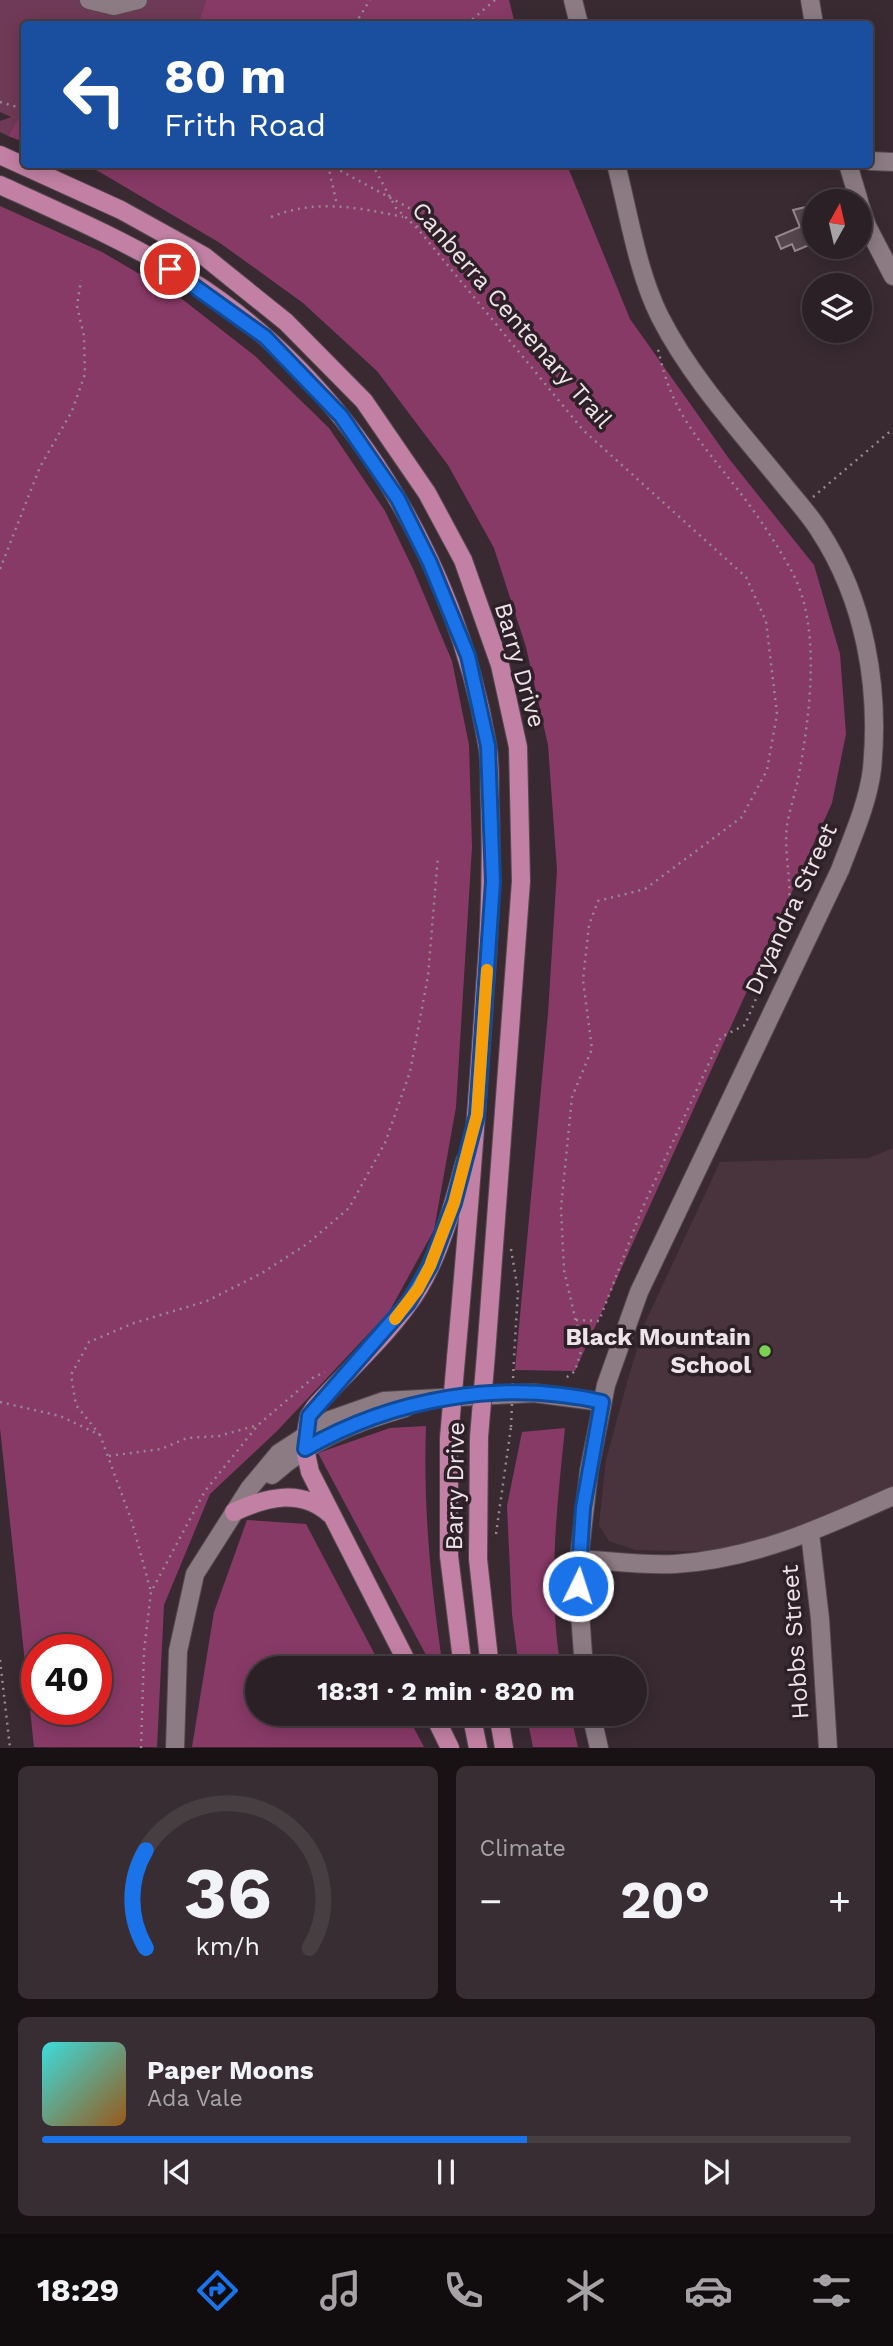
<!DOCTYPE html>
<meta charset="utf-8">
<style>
body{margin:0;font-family:"Work Sans",sans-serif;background:#372d32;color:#f1f3f6;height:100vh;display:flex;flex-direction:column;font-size:26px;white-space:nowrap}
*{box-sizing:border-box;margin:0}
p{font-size:23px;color:#a6a3a7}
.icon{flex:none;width:38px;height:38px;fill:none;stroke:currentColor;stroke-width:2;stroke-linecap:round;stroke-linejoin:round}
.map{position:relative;height:1748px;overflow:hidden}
.details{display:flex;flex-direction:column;gap:18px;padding:18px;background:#181214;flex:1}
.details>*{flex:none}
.guide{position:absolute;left:21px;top:21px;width:852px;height:147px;border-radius:7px;box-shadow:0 4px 18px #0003,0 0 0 2px #473e42;background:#1a4fa0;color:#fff;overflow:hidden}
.needle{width:46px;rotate:8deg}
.controls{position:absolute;left:802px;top:189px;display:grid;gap:14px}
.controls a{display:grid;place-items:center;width:70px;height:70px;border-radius:50%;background:#2b2025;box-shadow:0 4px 18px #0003,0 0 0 2px #473e42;font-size:35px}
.speed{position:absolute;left:21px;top:1634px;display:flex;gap:14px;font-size:35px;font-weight:700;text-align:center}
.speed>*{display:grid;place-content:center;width:91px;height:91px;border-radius:50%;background:#2b2025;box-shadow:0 4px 18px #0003,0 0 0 2px #473e42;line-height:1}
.speed .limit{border:10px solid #d22;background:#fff;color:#111}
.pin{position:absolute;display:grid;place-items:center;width:60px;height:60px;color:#fff;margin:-30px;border:4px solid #fff;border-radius:50%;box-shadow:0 2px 7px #0007}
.me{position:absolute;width:77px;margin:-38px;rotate:4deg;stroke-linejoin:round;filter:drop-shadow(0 0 5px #0008)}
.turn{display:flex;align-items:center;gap:24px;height:147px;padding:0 28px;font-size:32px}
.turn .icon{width:91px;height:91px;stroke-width:2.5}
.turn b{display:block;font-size:49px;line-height:60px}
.big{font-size:52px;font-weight:700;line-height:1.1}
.details .tile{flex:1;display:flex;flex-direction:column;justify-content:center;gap:10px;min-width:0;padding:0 24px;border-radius:10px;background:#372d32}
.details .dial{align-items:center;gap:0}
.dial svg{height:182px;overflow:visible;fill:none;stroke:#473e42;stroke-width:7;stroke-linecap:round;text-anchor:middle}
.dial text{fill:#f1f3f6;stroke:none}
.song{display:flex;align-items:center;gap:21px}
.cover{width:84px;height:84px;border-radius:10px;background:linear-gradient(135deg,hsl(180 70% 55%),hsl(30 70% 35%))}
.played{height:7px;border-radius:4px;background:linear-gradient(90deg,#1a73e8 60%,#473e42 60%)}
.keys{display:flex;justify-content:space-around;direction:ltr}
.heat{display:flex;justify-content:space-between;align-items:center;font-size:38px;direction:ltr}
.details .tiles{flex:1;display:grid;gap:18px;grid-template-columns:1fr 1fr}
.tile:last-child{grid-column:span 2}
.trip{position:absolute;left:245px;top:1656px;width:402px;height:70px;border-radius:35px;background:#2b2025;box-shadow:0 4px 18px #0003,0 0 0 2px #473e42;font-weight:700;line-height:70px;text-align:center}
.tab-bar{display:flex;height:112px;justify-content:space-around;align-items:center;background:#110d0f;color:#a6a3a7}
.tab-bar .icon{width:49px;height:49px}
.tab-bar .selected{color:#1a73e8}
.tab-bar b{font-size:32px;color:#f1f3f6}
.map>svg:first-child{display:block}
</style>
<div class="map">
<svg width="893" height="1748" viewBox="0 0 893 1748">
<rect width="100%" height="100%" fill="#392a31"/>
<path fill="#49343e" d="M893,1148V1490L832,1516L725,1552L636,1550L609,1541L599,1525L606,1460L628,1379L645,1323L720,1162L869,1158Z"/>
<path fill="#6f3a57" d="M0,0H206L198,24H24V118H18L8,136L0,132V121L11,117L0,112Z"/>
<path fill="#883a67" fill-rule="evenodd" d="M206,0H509L515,24H198Z
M18,118H24V142L8,136Z
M81,165H567L630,319L730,460L814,565L840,654L846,734L832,803L575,1371L515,1370L548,1014L557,870L548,745L526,647L494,548L448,465L377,371L303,303L220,243L98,171Z
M0,206L102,252L182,299L255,356L329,428L385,511L414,571L452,661L469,745L472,847L456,1107L434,1230L389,1312L277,1431L210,1494L164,1605L157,1747H34L0,1428ZM96,1650V1710H37V1650Z
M426,1426C423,1508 431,1587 443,1668H433L318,1453L390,1428Z
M565,1428C557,1507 547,1589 561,1668H519L512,1614L507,1506L522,1432Z
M247,1520L306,1524L382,1668H257V1713H406L424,1747H192L214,1612Z
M526,1713H570L578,1747H533Z"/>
<path fill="#56464e" stroke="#98858e" stroke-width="2" d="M814,205V243L795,251L792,244L781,249L776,237L800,227L793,210Z"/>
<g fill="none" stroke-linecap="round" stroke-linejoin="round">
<g stroke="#56484f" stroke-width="20">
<path id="minor" d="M89,0L114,6L138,0
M573,0L579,24
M810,0L814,24
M870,161L893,162
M848,164L859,201
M859,202L867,226L893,276
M272,1475C310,1440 356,1422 405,1408
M810,1533L820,1619L828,1748
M579,1559C611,1561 644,1566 675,1564C754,1559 822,1528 893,1496
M584,1668L578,1586L579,1559L589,1471L606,1385L639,1292L840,870C852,838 868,803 872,769C880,687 865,600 819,530C809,514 795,499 783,484C740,431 691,378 660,317C637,271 629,214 616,164
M591,1713L599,1748
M175,1748L178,1651L195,1574L249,1489L279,1453L330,1420L384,1401L534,1393L602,1402"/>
</g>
<g stroke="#56484f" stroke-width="20">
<path id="major" d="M0,155L121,210L204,256L286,322L364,401L427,493L463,560L500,665L518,747L521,881L486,1354
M0,185C64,214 128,242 188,279C347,378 456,560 487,743C491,763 489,785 490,806C492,867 490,927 485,988C477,1111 467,1235 456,1358
M306,1433L309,1416L315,1407C349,1369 392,1332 419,1288C442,1249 453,1205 465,1161
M479,1437L478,1559L490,1668
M449,1438V1556L463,1668
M305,1449L310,1472L410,1668
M234,1512C267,1497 301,1488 330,1514
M433,1713L450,1748
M471,1713L478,1748
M498,1713L504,1748"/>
</g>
<path stroke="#96898f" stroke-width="2.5" stroke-dasharray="2 5" stroke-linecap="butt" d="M355,24L370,0
M467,24L495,0
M0,102L24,109
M328,164L411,209L418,229
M372,164L396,208L418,229L583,430L746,577L766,621L777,714L767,770L742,817L645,889L598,901L589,925L583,980L592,1049L572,1097L561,1208L564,1270L582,1348L575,1371L563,1380
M328,165L337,205
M271,217C315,199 358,207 403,217
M813,497L893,429
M0,569L40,467L72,411L85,374L84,336L77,306L81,280
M511,1249L518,1291L514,1357
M576,1320L599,1321L642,1209L721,1037L745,1025C759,990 776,956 786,921C795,889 783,857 787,825C790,808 796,791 799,774C810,714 822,625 791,570C776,543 757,514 738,490C699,439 672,415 658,349
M0,1402L60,1416L100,1435L132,1522L151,1592
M100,1435L76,1405L71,1375L89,1342L134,1323L207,1301L262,1273L307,1244L349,1208L385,1143L410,1072L428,976L438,856
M109,1456L161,1449L187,1438L219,1436L258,1425
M496,1534L511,1427
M0,1660L10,1748
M141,1748L144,1651L151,1592L205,1491L258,1425L314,1377L325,1372"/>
<use href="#minor" stroke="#8d7b84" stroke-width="18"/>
<use href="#major" stroke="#c280a4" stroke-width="18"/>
<g stroke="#56484f" stroke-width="20" stroke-linecap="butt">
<path id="major-bridge" d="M479,1437L486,1354
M449,1438L456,1358"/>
</g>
<path stroke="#96898f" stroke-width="2.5" stroke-dasharray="2 5" stroke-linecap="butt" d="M511,1427L514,1357"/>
<use href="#major-bridge" stroke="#c280a4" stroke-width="18"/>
</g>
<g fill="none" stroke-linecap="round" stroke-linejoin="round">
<g stroke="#114b97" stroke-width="18">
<path id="route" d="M170,269L265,337L341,416L398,499L430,563L468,656L488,746L493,882L477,1115L454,1203L430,1266L408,1303L309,1416L305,1449C393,1398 502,1379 602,1402L583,1508L578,1586"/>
</g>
<use href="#route" stroke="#1a73e8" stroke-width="12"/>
<path stroke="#f59e0b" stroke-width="12" d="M395,1319L418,1289L430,1266L454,1203L477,1115L487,970"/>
</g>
<circle fill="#7cd155" stroke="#2e2027" stroke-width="2.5" cx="765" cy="1351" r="7"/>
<g text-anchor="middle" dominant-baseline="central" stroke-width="7" stroke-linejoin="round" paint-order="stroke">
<g font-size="24" fill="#eee3e8" stroke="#2e2027">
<text transform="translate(512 315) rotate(49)">Canberra Centenary Trail</text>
<text transform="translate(520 665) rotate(74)">Barry Drive</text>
<text transform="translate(791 909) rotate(-65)">Dryandra Street</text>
<text transform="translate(455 1486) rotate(-89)">Barry Drive</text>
<text transform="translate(795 1642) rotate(-94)">Hobbs Street</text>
</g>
<g font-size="24" font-weight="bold" fill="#eee3e8" stroke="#2e2027" text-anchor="end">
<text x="751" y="1337">Black Mountain<tspan x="751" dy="28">School</tspan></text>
</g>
</g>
</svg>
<div class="controls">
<a><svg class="needle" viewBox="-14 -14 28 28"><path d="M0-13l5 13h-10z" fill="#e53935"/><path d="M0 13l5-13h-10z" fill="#a6a3a7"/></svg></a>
<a><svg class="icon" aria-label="layers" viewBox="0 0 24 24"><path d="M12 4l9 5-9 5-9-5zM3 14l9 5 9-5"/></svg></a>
</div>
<div class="speed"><div class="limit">40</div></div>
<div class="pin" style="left:170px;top:269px;background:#d93025"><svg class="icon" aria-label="arrive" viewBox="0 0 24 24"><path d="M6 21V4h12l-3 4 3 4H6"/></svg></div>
<svg class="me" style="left:578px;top:1586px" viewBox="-20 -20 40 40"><circle r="17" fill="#1a73e8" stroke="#fff" stroke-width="3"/><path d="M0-11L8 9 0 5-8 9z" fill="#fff"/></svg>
<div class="trip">18:31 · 2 min · 820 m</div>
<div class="guide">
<div class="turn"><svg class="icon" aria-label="left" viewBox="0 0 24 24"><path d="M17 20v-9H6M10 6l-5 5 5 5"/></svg><div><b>80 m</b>Frith Road</div></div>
</div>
</div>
<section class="details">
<div class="tiles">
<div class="tile dial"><svg viewBox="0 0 100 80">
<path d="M14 69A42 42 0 1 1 86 69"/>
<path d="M14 69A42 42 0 0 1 14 26" stroke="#1a73e8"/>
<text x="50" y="56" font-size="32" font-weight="700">36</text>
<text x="50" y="72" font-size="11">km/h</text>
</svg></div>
<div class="tile"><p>Climate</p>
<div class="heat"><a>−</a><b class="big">20°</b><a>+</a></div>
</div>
<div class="tile">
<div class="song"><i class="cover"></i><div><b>Paper Moons</b><p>Ada Vale</p></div></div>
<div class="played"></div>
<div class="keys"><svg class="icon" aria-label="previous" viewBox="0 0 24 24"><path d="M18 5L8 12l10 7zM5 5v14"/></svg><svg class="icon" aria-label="pause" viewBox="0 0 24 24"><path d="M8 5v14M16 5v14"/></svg><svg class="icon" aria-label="next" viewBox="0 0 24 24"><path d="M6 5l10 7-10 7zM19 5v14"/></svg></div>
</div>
</div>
</section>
<nav class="tab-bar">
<b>18:29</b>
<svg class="icon selected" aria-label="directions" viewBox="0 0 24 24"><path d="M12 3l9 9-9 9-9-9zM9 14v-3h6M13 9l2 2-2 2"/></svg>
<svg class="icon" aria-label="music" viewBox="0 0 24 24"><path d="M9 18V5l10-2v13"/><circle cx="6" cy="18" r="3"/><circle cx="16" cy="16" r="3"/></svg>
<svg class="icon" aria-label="phone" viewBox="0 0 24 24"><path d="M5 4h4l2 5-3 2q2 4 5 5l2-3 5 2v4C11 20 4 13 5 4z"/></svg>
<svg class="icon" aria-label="climate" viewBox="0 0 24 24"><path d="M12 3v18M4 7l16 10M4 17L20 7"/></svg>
<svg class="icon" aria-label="car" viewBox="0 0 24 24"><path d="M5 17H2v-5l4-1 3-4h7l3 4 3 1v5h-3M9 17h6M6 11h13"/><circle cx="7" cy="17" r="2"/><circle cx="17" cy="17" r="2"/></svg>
<svg class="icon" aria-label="filters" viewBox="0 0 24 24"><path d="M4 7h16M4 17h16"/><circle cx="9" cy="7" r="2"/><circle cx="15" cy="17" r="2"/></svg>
</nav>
